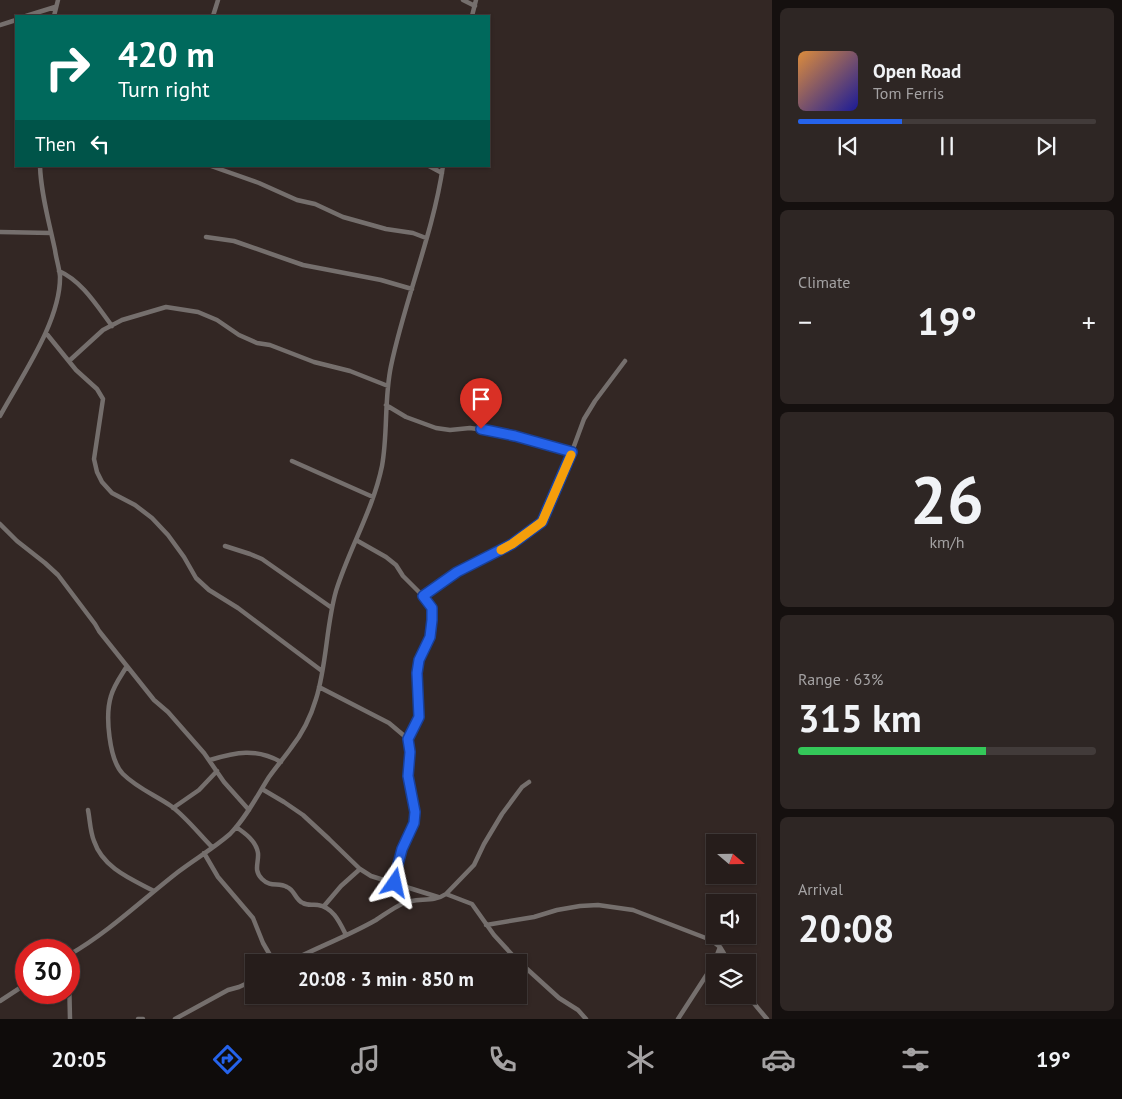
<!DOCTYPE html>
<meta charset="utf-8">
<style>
body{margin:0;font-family:"PT Sans",sans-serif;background:#2e2624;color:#f1f3f6;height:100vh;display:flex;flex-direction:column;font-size:19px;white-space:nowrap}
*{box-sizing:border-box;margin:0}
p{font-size:16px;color:#a4a2a3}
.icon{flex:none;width:28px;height:28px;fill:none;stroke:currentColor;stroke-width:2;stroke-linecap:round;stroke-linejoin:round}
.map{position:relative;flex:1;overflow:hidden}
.drawer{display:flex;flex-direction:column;gap:8px;padding:8px;background:#15100f;width:350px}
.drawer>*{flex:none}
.top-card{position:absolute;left:15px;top:15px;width:475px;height:152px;border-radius:0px;box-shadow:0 1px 4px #0004,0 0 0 1px #423b3a;background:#00695c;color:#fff;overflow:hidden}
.needle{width:32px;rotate:110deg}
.fabs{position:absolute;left:706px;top:834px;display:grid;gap:10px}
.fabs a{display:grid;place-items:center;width:50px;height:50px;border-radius:0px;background:#261d1b;box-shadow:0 1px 4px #0004,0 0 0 1px #423b3a;font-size:25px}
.speed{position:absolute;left:15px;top:939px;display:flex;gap:10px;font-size:25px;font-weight:700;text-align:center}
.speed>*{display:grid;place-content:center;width:65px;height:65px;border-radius:50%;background:#261d1b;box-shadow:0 1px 4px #0004,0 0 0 1px #423b3a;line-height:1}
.speed .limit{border:8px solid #d22;background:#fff;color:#111}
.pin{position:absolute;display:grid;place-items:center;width:42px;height:42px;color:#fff;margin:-51px -21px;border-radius:50% 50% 50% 0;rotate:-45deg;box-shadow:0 0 5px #0007}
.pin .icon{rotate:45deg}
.me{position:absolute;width:55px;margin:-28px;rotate:11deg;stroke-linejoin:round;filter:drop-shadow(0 0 4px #0008)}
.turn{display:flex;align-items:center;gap:18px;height:105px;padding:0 20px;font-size:22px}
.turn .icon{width:65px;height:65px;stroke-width:2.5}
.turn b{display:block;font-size:35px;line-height:42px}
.then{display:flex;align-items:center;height:48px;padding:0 20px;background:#0003;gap:10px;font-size:19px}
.big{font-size:38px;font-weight:700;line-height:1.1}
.drawer .widget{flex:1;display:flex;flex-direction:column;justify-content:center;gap:8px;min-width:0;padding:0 18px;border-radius:8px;background:#2e2624}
.drawer .dial{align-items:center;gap:0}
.dial b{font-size:65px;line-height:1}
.song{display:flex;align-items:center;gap:15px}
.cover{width:60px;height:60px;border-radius:8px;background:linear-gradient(135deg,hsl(30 70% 55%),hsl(240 70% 35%))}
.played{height:5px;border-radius:2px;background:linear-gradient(90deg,#2563eb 35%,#423b3a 35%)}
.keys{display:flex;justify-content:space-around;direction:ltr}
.heat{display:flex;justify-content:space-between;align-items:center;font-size:28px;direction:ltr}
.charge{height:8px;border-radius:4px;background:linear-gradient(90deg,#34c759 63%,#423b3a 0)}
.trip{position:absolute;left:245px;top:954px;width:282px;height:50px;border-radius:0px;background:#261d1b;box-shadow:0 1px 4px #0004,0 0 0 1px #423b3a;font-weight:700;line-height:50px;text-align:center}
.tab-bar{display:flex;height:80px;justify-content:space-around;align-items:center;background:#0f0c0b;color:#a4a2a3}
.tab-bar .icon{width:35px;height:35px}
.tab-bar .active{color:#2563eb}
.tab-bar b{font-size:22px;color:#f1f3f6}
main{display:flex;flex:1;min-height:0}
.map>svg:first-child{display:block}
</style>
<main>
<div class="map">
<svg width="772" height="1019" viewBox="0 0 772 1019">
<rect width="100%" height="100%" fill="#332724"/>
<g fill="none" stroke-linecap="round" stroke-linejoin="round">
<path stroke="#756f6d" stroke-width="4.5" d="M463,0L475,6
M26,16L55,7
M54,16L58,0
M213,16L218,0
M472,16L476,0
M0,25L16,20
M211,166L259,183L297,200L315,204L343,217L386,229L413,233L426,238
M429,166L442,173
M0,232L51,233
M206,237L234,241L303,265L381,280L412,289
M59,271C82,281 97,306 112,326
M46,333L76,370L97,389L103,399L94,459L97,472L102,482L112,493L135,505L152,518L168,535L184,557L196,578L209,590L238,608L322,671
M69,361L103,330L122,320L166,307L198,312L217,320L239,335L257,343L270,345L314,362L350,371L388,386
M386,405L406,417L436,428L450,430L470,428L492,431L534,440L572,452
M0,416C21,377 61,321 60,276C59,267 56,258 55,250C49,222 41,194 40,166
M292,461L373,497
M0,524L17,541L45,563L58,575L95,624L99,631L154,700L168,712L204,753L224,782L249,810
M356,540L386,557L396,565L403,576L428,601L432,608L430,637L419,660L417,673L419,717L408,739
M225,546L250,554L262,559L332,608
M423,596L457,572L512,544L542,521L567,465L584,419L595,401L625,361
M127,666C121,676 114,685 111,696C105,715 109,760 123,774C137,788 155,795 171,806C186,817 199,834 212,847
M319,687L389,723L408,739L410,752L407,777L415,812L414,823L402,849L396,872L395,883
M210,760C236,752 256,748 281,762
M262,789L284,802L303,815L329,839L360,869L371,876L438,897
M173,808L199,790L217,771
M88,810C90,820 90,831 94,841C103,868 131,879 154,891
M236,827C245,833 256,841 258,853C259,863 253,870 262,879C271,888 278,882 287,887C295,890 295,900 303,903C308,906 313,904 318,905C333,907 340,923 346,935
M204,853L218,877L253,918L263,943L274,962
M446,894L472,904L494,935L516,959L559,998L578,1010L586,1019
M324,906L341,886L360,869
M486,925L534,917L557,910L580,906L598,905L633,910L711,940L720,947L729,962
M69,955C109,932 142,900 178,872C195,859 214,848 230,834C246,818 257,796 269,777C276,767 284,758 291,748C302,734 311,716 316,699C327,664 326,626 336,591C349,549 373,510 382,466C388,433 384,399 391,366C405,299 433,234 443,166
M289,962C318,947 348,936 376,920C384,915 393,908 402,904C416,897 433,903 446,894L474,865L484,844L502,814L522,787L529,782
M69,975L70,1019
M287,995L290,998
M747,995L767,1019
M0,1001L26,984
M138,1019H143
M175,1019L228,990L239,987L254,980
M678,1019L713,965L720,947"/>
</g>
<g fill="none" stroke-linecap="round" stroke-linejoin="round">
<g stroke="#184099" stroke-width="12">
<path id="route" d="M395,883L396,872L402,849L414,823L415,812L408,776L410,752L408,739L419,717L417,673L419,660L430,637L432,620V608L423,596L457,572L512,544L542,522L572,452L515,436L481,429"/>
</g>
<use href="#route" stroke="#2563eb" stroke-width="9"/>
<path stroke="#f59e0b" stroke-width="9" d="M501,550L512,544L542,522L571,455"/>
</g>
</svg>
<div class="fabs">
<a><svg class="needle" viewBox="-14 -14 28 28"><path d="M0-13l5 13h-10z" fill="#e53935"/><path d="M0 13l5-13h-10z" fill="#a4a2a3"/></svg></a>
<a><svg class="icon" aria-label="sound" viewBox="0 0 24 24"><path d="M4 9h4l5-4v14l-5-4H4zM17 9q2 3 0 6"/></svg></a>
<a><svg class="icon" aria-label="layers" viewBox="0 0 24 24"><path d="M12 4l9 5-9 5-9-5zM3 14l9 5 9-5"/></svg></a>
</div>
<div class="speed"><div class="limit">30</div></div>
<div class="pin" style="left:481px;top:429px;background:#d93025"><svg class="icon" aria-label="arrive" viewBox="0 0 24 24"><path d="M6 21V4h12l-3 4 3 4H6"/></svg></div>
<svg class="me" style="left:395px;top:883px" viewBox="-20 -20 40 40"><path d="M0-17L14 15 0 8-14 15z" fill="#2563eb" stroke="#fff" stroke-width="4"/></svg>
<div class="trip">20:08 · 3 min · 850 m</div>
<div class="top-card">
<div class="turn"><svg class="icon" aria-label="right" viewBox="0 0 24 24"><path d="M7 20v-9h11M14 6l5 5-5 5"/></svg><div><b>420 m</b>Turn right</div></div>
<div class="then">Then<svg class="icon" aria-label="left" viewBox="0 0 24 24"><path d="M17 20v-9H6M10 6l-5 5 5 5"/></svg></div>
</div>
</div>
<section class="drawer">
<div class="widget">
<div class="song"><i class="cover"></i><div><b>Open Road</b><p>Tom Ferris</p></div></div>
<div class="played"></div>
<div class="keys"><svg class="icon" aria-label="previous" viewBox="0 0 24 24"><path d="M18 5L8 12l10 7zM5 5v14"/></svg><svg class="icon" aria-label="pause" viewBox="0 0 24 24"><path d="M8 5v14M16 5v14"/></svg><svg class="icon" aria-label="next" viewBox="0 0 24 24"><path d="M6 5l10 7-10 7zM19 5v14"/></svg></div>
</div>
<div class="widget"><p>Climate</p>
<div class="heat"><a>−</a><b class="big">19°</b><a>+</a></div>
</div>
<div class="widget dial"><b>26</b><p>km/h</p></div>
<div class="widget"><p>Range · 63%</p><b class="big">315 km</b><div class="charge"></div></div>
<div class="widget"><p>Arrival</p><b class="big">20:08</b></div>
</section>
</main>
<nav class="tab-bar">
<b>20:05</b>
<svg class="icon active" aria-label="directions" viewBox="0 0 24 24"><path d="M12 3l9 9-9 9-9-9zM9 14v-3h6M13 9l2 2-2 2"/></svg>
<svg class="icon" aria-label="music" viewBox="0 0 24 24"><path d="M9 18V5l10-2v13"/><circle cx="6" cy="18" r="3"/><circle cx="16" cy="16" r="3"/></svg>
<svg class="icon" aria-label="phone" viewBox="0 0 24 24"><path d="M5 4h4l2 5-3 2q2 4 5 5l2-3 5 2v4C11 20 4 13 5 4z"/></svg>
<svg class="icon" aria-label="climate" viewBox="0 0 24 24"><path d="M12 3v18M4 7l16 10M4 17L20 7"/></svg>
<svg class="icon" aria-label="car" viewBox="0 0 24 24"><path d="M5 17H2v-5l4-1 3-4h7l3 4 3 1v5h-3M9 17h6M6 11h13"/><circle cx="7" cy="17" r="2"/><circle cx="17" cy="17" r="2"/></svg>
<svg class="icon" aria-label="filters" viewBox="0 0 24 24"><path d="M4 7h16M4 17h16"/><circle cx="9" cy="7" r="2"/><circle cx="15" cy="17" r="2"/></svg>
<b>19°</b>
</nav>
